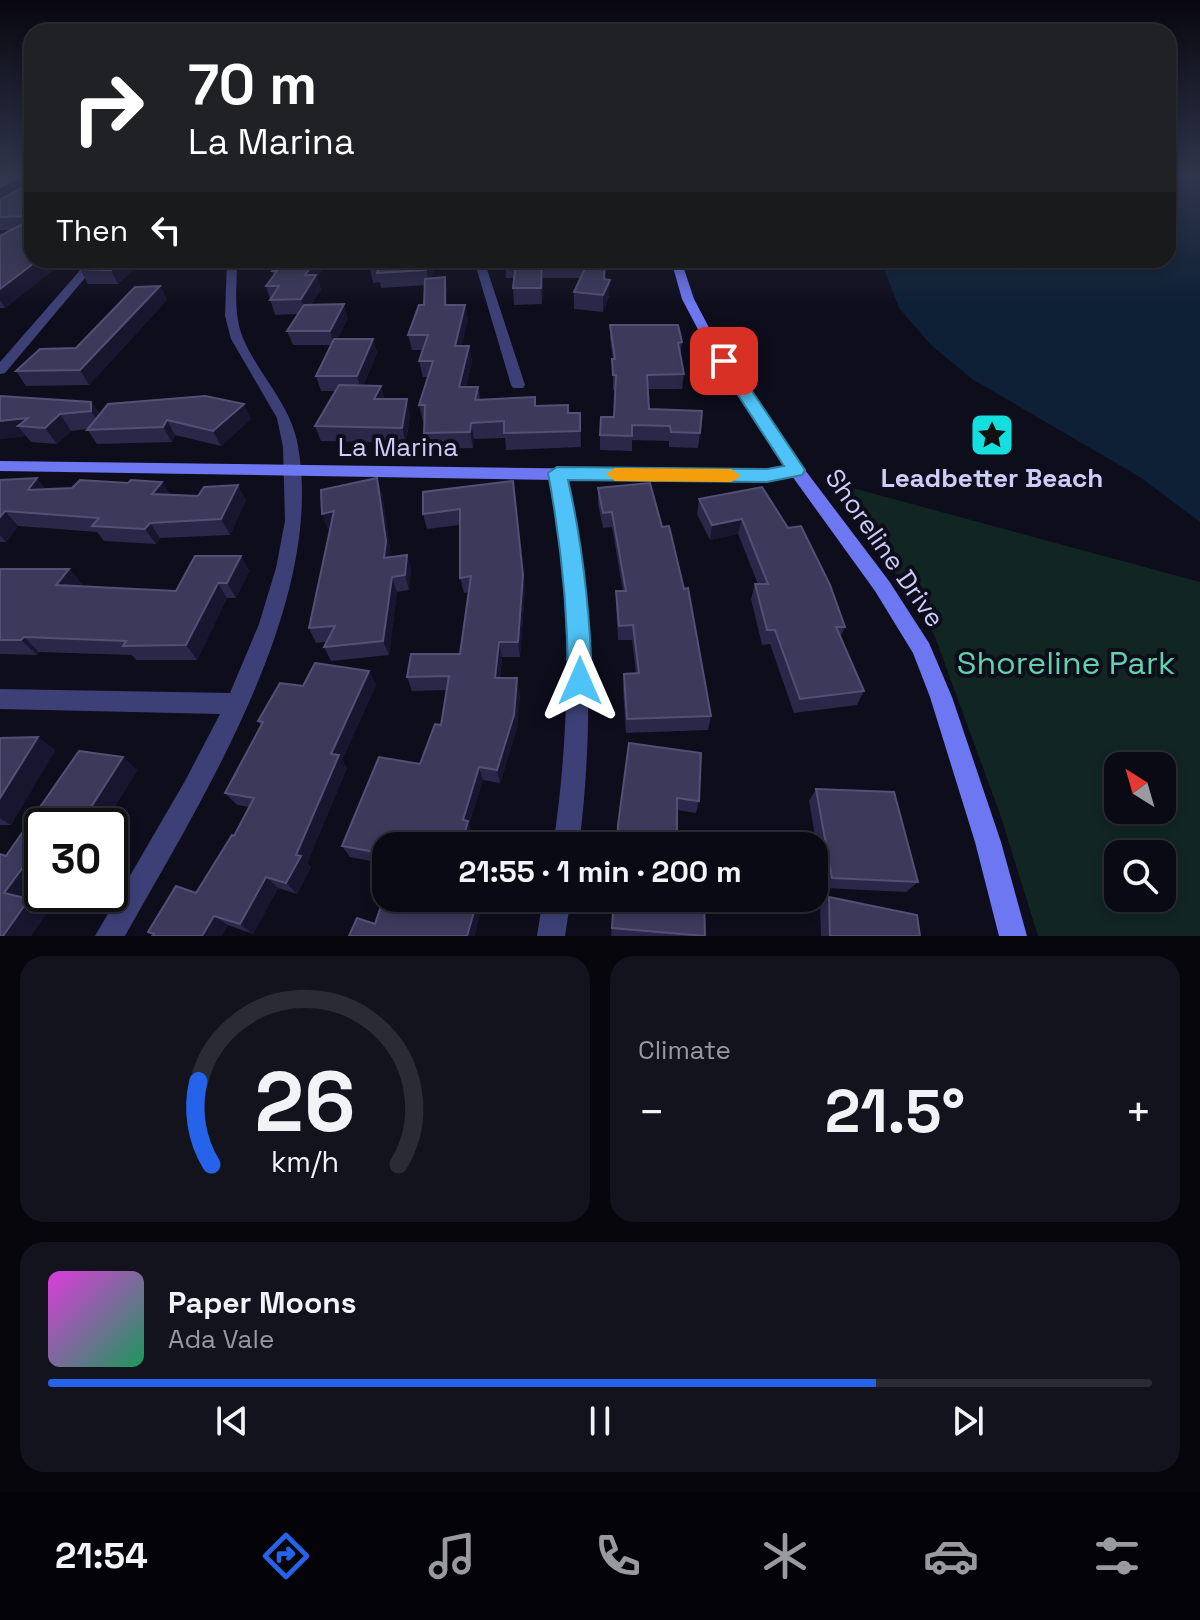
<!DOCTYPE html>
<meta charset="utf-8">
<style>
body{margin:0;font-family:"Space Grotesk",sans-serif;background:#13131e;color:#f1f3f6;height:100vh;display:flex;flex-direction:column;font-size:30px;white-space:nowrap}
*{box-sizing:border-box;margin:0}
p{font-size:26px;color:#999aa0}
.icon{flex:none;width:44px;height:44px;fill:none;stroke:currentColor;stroke-width:2;stroke-linecap:round;stroke-linejoin:round}
.map{position:relative;height:936px;overflow:hidden}
.sheet{display:flex;flex-direction:column;gap:20px;padding:20px;background:#06060c;flex:1}
.sheet>*{flex:none}
.hud{position:absolute;left:24px;top:24px;width:1152px;height:244px;border-radius:24px;box-shadow:0 4px 12px #0003,0 0 0 2px #2a2b34;background:#202124;color:#fff;overflow:hidden}
.needle{width:52px;rotate:323deg}
.buttons{position:absolute;left:1104px;top:752px;display:grid;gap:16px}
.buttons a{display:grid;place-items:center;width:72px;height:72px;border-radius:16px;background:#0a0a15;box-shadow:0 4px 12px #0003,0 0 0 2px #2a2b34;font-size:40px}
.speed{position:absolute;left:24px;top:808px;display:flex;gap:16px;font-size:40px;font-weight:700;text-align:center}
.speed>*{display:grid;place-content:center;width:104px;height:104px;border-radius:50%;background:#0a0a15;box-shadow:0 4px 12px #0003,0 0 0 2px #2a2b34;line-height:1}
.speed .limit{border:4px solid #111;border-radius:12px;background:#fff;color:#111}
.pin{position:absolute;display:grid;place-items:center;width:68px;height:68px;color:#fff;margin:-34px;border-radius:16px;box-shadow:0 4px 12px #0006}
.me{position:absolute;width:88px;margin:-44px;rotate:0deg;stroke-linejoin:round;filter:drop-shadow(0 0 6px #0008)}
.turn{display:flex;align-items:center;gap:28px;height:168px;padding:0 32px;font-size:36px}
.turn .icon{width:104px;height:104px;stroke-width:2.5}
.turn b{display:block;font-size:56px;line-height:68px}
.then{display:flex;align-items:center;height:76px;padding:0 32px;background:#0003;gap:16px;font-size:30px}
.big{font-size:60px;font-weight:800;line-height:1.1}
.sheet .card{flex:1;display:flex;flex-direction:column;justify-content:center;gap:12px;min-width:0;padding:0 28px;border-radius:24px;background:#13131e}
.sheet .dial{align-items:center;gap:0}
.dial svg{height:208px;overflow:visible;fill:none;stroke:#2a2b34;stroke-width:7;stroke-linecap:round;text-anchor:middle}
.dial text{fill:#f1f3f6;stroke:none}
.song{display:flex;align-items:center;gap:24px}
.cover{width:96px;height:96px;border-radius:12px;background:linear-gradient(135deg,hsl(300 70% 55%),hsl(150 70% 35%))}
.played{height:8px;border-radius:4px;background:linear-gradient(90deg,#2563eb 75%,#2a2b34 75%)}
.keys{display:flex;justify-content:space-around;direction:ltr}
.heat{display:flex;justify-content:space-between;align-items:center;font-size:44px;direction:ltr}
.sheet .tiles{flex:1;display:grid;gap:20px;grid-template-columns:1fr 1fr}
.card:last-child{grid-column:span 2}
.trip{position:absolute;left:372px;top:832px;width:456px;height:80px;border-radius:24px;background:#0a0a15;box-shadow:0 4px 12px #0003,0 0 0 2px #2a2b34;font-weight:800;line-height:80px;text-align:center}
.tabs{display:flex;height:128px;justify-content:space-around;align-items:center;background:#040408;color:#999aa0}
.tabs .icon{width:56px;height:56px}
.tabs .selected{color:#2563eb}
.tabs b{font-size:36px;color:#f1f3f6}
.map>svg:first-child{display:block}
</style>
<div class="map">
<svg width="1200" height="936" viewBox="0 0 1200 936">
<rect width="100%" height="100%" fill="#0e0d1c"/>
<path fill="#112522" fill-rule="evenodd" d="M838,484L1200,582V936H1038L1001,817L934,634ZM1118,766H1162V810H1118ZM1118,854H1162V898H1118Z"/>
<path fill="#0d2035" d="M1168,176H1200V522L1140,477L972,379L931,345L899,308L881,260H1168Z"/>
<g fill="none" stroke-linecap="round" stroke-linejoin="round">
<path fill="#3c4077" fill-rule="evenodd" d="M89,260H100L5,373L0,374V362Z
M227,260H237C237,286 233,314 243,338C259,376 291,404 298,446C326,605 200,802 125,936H95L185,781L220,714L0,709V689L230,693L259,624L276,568L285,521L283,447L277,418L231,339L225,316Z
M474,260H484L525,385L523,388H513L511,385Z
M557,467L565,473C590,598 595,720 579,846H553C572,720 571,598 549,473Z
M543,898H571L565,936H537Z"/>
<path fill="#6d77f1" fill-rule="evenodd" d="M671,260H681L694,299L715,339L802,466L889,581L929,643L952,697L1001,842L1027,936H999L975,842L930,697L913,653L875,591L792,476L767,482H686L0,471V461L686,470H767L786,467L703,339L682,299Z"/>
</g>
<path fill="#2a2748" d="M0,176H32V260H86L83,262H63L5,308H0V236L11,230H0Z
M92,260H144L118,284H88L80,269Z
M270,260L326,265L317,278L321,289L311,305L348,318L337,339H373L377,353L363,386H381L384,399L410,414L406,443L321,441L315,426L336,391H321L316,376L332,345H293L287,331L298,314L275,315L266,286L274,276L272,271L273,269Z
M372,260H438L431,278L445,277L447,292V305H465L468,320L461,346H469L472,362L466,387H478L480,400L535,406L569,413H580L581,447L506,450L505,438L474,439L473,448L428,449L424,433L425,421H423L419,405L428,377H423L419,361L423,350H412L408,335L424,305L425,285L381,288L380,282L373,283L370,268Z
M605,260L604,279L609,296L603,312L574,309V292L580,278H543L542,304L514,305L513,288L514,278H506L505,262Z
M160,286L167,300L89,385L26,386L16,371L76,348Z
M610,325L682,342L680,357L684,374L682,389H648L649,409L700,433L698,448L669,447V441L632,440V451L600,450V435L614,417L615,390H613V359L610,339Z
M0,396L91,402L100,414L251,419L221,446L175,435L172,442L97,444L87,429L71,431L57,444L31,442L26,436L0,439Z
M0,480L46,489L246,500L230,535L160,538L156,544L104,541L97,532L18,526L6,542H0Z
M513,481L525,590L520,657H502L500,678L520,692L517,728L500,783L483,780L469,824L472,833L469,846H386V864L350,857L342,846L420,764L441,725L446,690L412,691L407,677L460,654L469,592L464,593L460,578V525L427,529L423,514Z
M650,483L711,716L708,730L626,733L623,688L624,674L636,673L632,640H618L616,606V591H623L612,527L603,528L598,504V488Z
M762,487L845,627L840,638L864,691L857,705L794,713L770,644L762,645L751,599L755,584H758L738,534L710,540L697,514L699,499Z
M382,493L391,557L407,555L411,570L409,590L397,592L389,655L331,661L324,647L326,642L316,643L309,628L330,529H328L322,514Z
M241,556L249,571L236,598H227L197,660H136L132,655L39,652L37,655L0,654V569H69L82,584L80,586L176,591Z
M369,671L376,685L342,760L347,768L307,863L311,867L297,894L278,888L253,934L228,925L153,935L148,932L196,893L234,836L249,807L237,805L225,793L261,726L258,721L303,686Z
M38,737L55,750L11,825H0V738Z
M629,743L699,801L696,813L677,810Z
M816,789L918,882L906,892L824,888L809,801Z
M829,897L920,936H821L820,907Z
M614,898L705,936H611Z"/>
<path fill="#18152f" d="M20,176H27L32,184L0,204V187Z
M38,260H62L63,262L5,308L0,300V289Z
M122,260H144L118,284L111,270Z
M316,260H325L326,265L317,278L321,289L306,314L301,299L305,275Z
M430,260H438L429,285L426,270Z
M542,262L543,278L542,304L541,288Z
M445,277L447,292L448,320L445,305Z
M610,280L609,296L603,312V295Z
M160,286L167,300L89,385L80,370Z
M344,304L348,318L334,345L330,331Z
M465,305L468,320L458,362L455,346Z
M373,339L377,353L361,390L357,376Z
M469,346L472,362L462,403L459,387Z
M381,386L385,401L374,399Z
M407,399L410,414L406,443L402,428Z
M91,402L102,418V427L91,411Z
M244,404L251,419L221,446L213,431Z
M60,414L71,431L57,444L45,428Z
M28,418L18,426L26,436L0,439V421Z
M167,420L175,435L172,442L163,427Z
M471,423L474,439L473,448L470,432Z
M37,478L49,493L28,490Z
M377,478L382,493L391,556L384,558Z
M162,482L172,497L152,494Z
M238,485L246,500L230,535L221,519Z
M515,496L525,590L520,657L518,642Z
M5,511L18,526L6,542L0,535V517Z
M334,511L340,527L328,529L322,514Z
M742,519L738,534L710,540L712,525Z
M150,523L160,538L156,544L145,529Z
M407,555L411,570L409,590L405,575Z
M241,556L249,571L236,598L227,583Z
M69,569L82,584L70,600L56,585Z
M392,577L397,592L389,655L383,641Z
M218,583L227,598L197,660L186,645Z
M24,637L39,652L37,655L21,640Z
M499,642L502,657L498,692L495,678Z
M369,671L376,685L342,760L347,768L307,863L311,867L297,894L286,883L331,754Z
M517,678L520,692L517,728L500,783L497,770Z
M38,737L55,750L11,825L0,818V798Z
M123,757L138,770L103,826H79Z
M479,767L483,780L469,824L472,833L469,846H461L463,820Z
M38,847L42,849V880L25,903L4,893Z
M266,877L278,888L253,934L240,924Z
M478,898H484L475,936H467Z
M29,899L50,909L31,936H3Z
M214,916L228,925L222,936H202Z"/>
<path fill="#3c395b" stroke="#525074" stroke-width="2" d="M0,176H20L0,187Z
M26,176H32V216L0,217V200L26,185Z
M32,219V260H38L0,289V236Z
M92,260H122L111,270L80,269Z
M270,260H316L305,275H316L301,299L270,300L279,286H266L277,271H272L280,260Z
M372,260H430L426,270L377,273L379,268H370Z
M506,260H605L604,279L610,280L603,295L574,292L588,262H542L541,288H513L516,262H505Z
M445,277V305H465L455,346H469L459,387H478L475,400L535,397V406L568,405V413H580V431L504,433V421L471,423L470,432L424,433L425,405H419L433,361H419L428,335H408L419,305H424L425,279Z
M160,286L80,370L16,371L40,349L76,348L135,287Z
M344,304L330,331H287L304,305Z
M610,325H678L682,342L678,343L684,374L647,375L649,409L702,411L700,433L671,432L670,426L632,425V436L600,435L601,417H614L616,375H613L612,359H615Z
M334,339H373L357,376H316Z
M339,385L381,386L374,399H407L402,428L315,426Z
M0,396L91,402V411L60,414L45,428L18,426L28,418L0,421Z
M205,396L244,404L213,431L167,420L163,427L87,430L108,404Z
M37,478L28,490L72,488L80,480L128,483L131,480L162,482L152,494L198,496L204,487L238,485L221,519L150,523L145,529L92,526L99,518L5,511L0,517V480Z
M377,478L386,541L384,558L407,555L405,575L392,577L383,641L324,647L335,626L309,628L334,511L322,514L321,490Z
M513,481L523,575L518,642H499L495,678H517L514,715L497,770L479,767L463,820L468,821L461,846H386V854L342,846L379,757L420,764L435,724L441,725L449,676L407,677L411,654H460L471,576L460,578V509L423,514V492Z
M650,483L662,527L669,526L684,589L688,588L711,716L627,719L624,674L639,673L633,625L619,626L616,591H626L612,512L603,513L598,488Z
M762,487L788,528L801,526L830,585L845,627H836L864,691L800,699L775,630H767L755,584H768L742,519L712,525L699,499Z
M195,556H241L227,583H218L186,645L123,646L126,641L24,637L21,640H0V569H69L56,585L176,591Z
M315,663L369,671L331,754L339,755L296,855L301,856L286,883L266,877L240,924L214,916L202,936H152L154,934L148,932L176,886L196,893L232,835L234,836L254,798L225,793L263,722L258,721L280,683L303,686Z
M38,737L0,798V738Z
M629,743L701,753L699,801L677,798V846H617L618,825Z
M79,751L123,757L79,826H42V848L38,847L4,893L29,899L3,936H0V854L6,856Z
M816,789L894,792L918,882L832,878Z
M386,891V898H478L467,936H349L357,918L375,924Z
M829,897L917,915L920,936H830Z
M614,898L704,899L705,936L612,928Z"/>
<linearGradient id="sky" x2="0" y2="1"><stop stop-color="#08070f"/><stop offset="0.57" stop-color="#30354b"/><stop offset="1" stop-color="#30354b" stop-opacity="0"/></linearGradient>
<rect width="1200" height="307" fill="url(#sky)"/>
<path fill="#4fc3f7" stroke="#337fa1" stroke-width="2" d="M724,356L729,357L805,470L802,475L767,482L568,480C583,546 590,612 592,681L589,688L580,692L571,688L568,681C568,610 561,542 548,473L557,467L767,469L784,466L716,361Z"/>
<path fill="#f59e0b" d="M615,468L731,469L741,476L731,482L615,481L606,474Z"/>
<defs>
<g id="sight-square" transform="scale(2.3)"><rect x="-9" y="-9" width="18" height="18" rx="4" fill="#15dede" stroke="#0e0d1c"/><path d="M0-6L1.8-2.2L6-1.7L2.9 1.2L3.7 5.4L0 3.3L-3.7 5.4L-2.9 1.2L-6-1.7L-1.8-2.2Z" fill="#111"/></g>
</defs>
<g fill-rule="evenodd">
<use href="#sight-square" x="992" y="435"/>
</g>
<g text-anchor="middle" dominant-baseline="central" stroke-width="8" stroke-linejoin="round" paint-order="stroke">
<g font-size="26" fill="#cdcdfa" stroke="#0e0d1c">
<text x="398" y="447">La Marina</text>
<text transform="translate(885 548) rotate(55)">Shoreline Drive</text>
</g>
<g font-size="26" font-weight="bold" fill="#cdcdfa" stroke="#0e0d1c">
<text x="992" y="478">Leadbetter Beach</text>
</g>
<g font-size="32" fill="#61d2aa" stroke="#0e0d1c">
<text x="1066" y="663">Shoreline Park</text>
</g>
</g>
</svg>
<div class="buttons">
<a><svg class="needle" viewBox="-14 -14 28 28"><path d="M0-13l5 13h-10z" fill="#e53935"/><path d="M0 13l5-13h-10z" fill="#999aa0"/></svg></a>
<a><svg class="icon" aria-label="search" viewBox="0 0 24 24"><circle cx="10" cy="10" r="6"/><path d="M15 15l6 6"/></svg></a>
</div>
<div class="speed"><div class="limit">30</div></div>
<div class="pin" style="left:724px;top:361px;background:#d93025"><svg class="icon" aria-label="arrive" viewBox="0 0 24 24"><path d="M6 21V4h12l-3 4 3 4H6"/></svg></div>
<svg class="me" style="left:580px;top:681px" viewBox="-20 -20 40 40"><path d="M0-17L14 15 0 8-14 15z" fill="#4fc3f7" stroke="#fff" stroke-width="4"/></svg>
<div class="trip">21:55 · 1 min · 200 m</div>
<div class="hud">
<div class="turn"><svg class="icon" aria-label="right" viewBox="0 0 24 24"><path d="M7 20v-9h11M14 6l5 5-5 5"/></svg><div><b>70 m</b>La Marina</div></div>
<div class="then">Then<svg class="icon" aria-label="left" viewBox="0 0 24 24"><path d="M17 20v-9H6M10 6l-5 5 5 5"/></svg></div>
</div>
</div>
<section class="sheet">
<div class="tiles">
<div class="card dial"><svg viewBox="0 0 100 80">
<path d="M14 69A42 42 0 1 1 86 69"/>
<path d="M14 69A42 42 0 0 1 9 37" stroke="#2563eb"/>
<text x="50" y="56" font-size="32" font-weight="700">26</text>
<text x="50" y="72" font-size="11">km/h</text>
</svg></div>
<div class="card"><p>Climate</p>
<div class="heat"><a>−</a><b class="big">21.5°</b><a>+</a></div>
</div>
<div class="card">
<div class="song"><i class="cover"></i><div><b>Paper Moons</b><p>Ada Vale</p></div></div>
<div class="played"></div>
<div class="keys"><svg class="icon" aria-label="previous" viewBox="0 0 24 24"><path d="M18 5L8 12l10 7zM5 5v14"/></svg><svg class="icon" aria-label="pause" viewBox="0 0 24 24"><path d="M8 5v14M16 5v14"/></svg><svg class="icon" aria-label="next" viewBox="0 0 24 24"><path d="M6 5l10 7-10 7zM19 5v14"/></svg></div>
</div>
</div>
</section>
<nav class="tabs">
<b>21:54</b>
<svg class="icon selected" aria-label="directions" viewBox="0 0 24 24"><path d="M12 3l9 9-9 9-9-9zM9 14v-3h6M13 9l2 2-2 2"/></svg>
<svg class="icon" aria-label="music" viewBox="0 0 24 24"><path d="M9 18V5l10-2v13"/><circle cx="6" cy="18" r="3"/><circle cx="16" cy="16" r="3"/></svg>
<svg class="icon" aria-label="phone" viewBox="0 0 24 24"><path d="M5 4h4l2 5-3 2q2 4 5 5l2-3 5 2v4C11 20 4 13 5 4z"/></svg>
<svg class="icon" aria-label="climate" viewBox="0 0 24 24"><path d="M12 3v18M4 7l16 10M4 17L20 7"/></svg>
<svg class="icon" aria-label="car" viewBox="0 0 24 24"><path d="M5 17H2v-5l4-1 3-4h7l3 4 3 1v5h-3M9 17h6M6 11h13"/><circle cx="7" cy="17" r="2"/><circle cx="17" cy="17" r="2"/></svg>
<svg class="icon" aria-label="filters" viewBox="0 0 24 24"><path d="M4 7h16M4 17h16"/><circle cx="9" cy="7" r="2"/><circle cx="15" cy="17" r="2"/></svg>
</nav>
